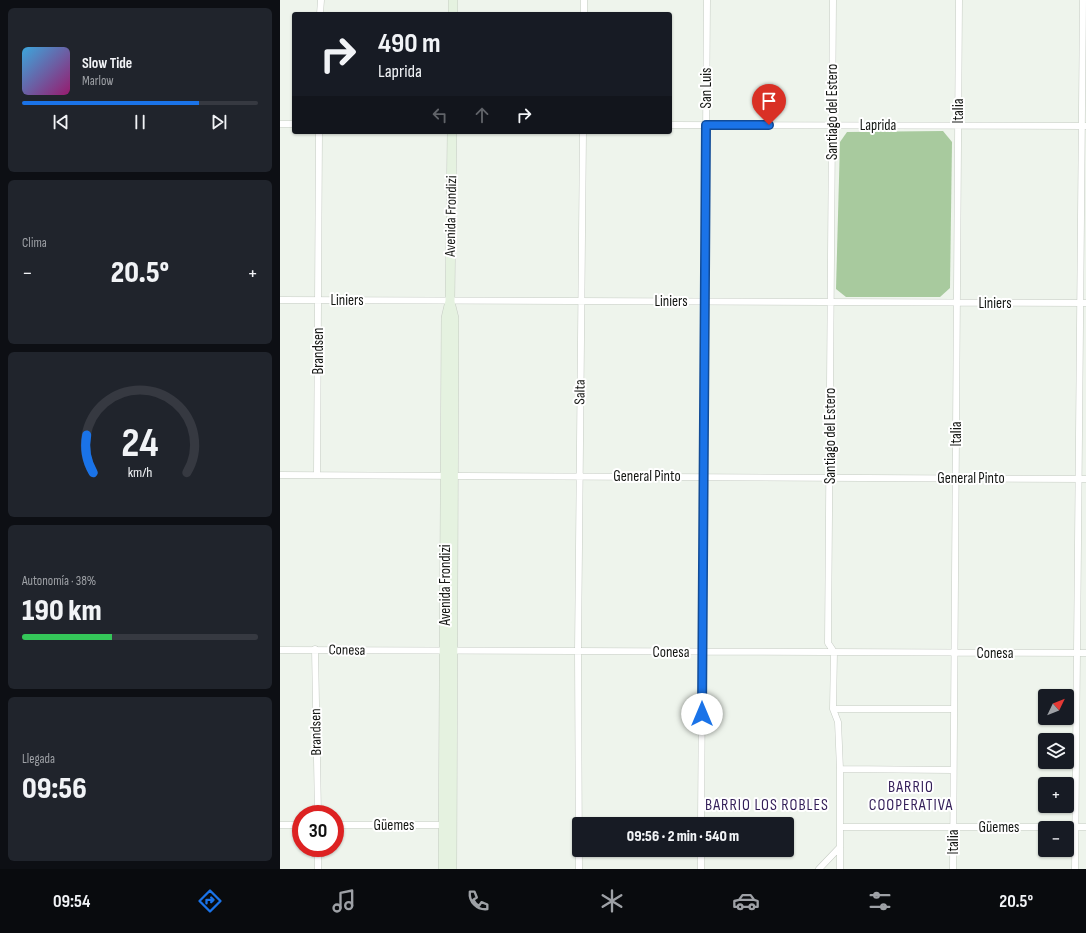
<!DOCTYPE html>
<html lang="es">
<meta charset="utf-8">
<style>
body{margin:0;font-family:"Sofia Sans Condensed",sans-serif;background:#20242c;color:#f1f3f6;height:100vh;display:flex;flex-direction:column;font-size:15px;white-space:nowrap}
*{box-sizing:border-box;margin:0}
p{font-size:13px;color:#9ea1a6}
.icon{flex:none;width:22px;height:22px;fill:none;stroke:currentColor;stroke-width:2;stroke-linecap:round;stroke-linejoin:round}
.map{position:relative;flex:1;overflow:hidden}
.details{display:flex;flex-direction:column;gap:8px;padding:8px;background:#0d0f14;width:280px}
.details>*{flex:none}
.guide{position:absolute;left:12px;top:12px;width:380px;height:122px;border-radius:4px;box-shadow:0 1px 3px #0004;background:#171b24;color:#f1f3f6;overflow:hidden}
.needle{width:26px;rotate:47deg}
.tools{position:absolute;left:758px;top:689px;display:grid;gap:8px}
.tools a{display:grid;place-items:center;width:36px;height:36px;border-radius:4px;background:#171b24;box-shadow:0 1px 3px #0004;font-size:20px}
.speed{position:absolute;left:12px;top:805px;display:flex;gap:8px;font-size:20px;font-weight:700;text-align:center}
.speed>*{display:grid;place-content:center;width:52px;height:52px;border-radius:50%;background:#171b24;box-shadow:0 1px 3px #0004;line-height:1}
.speed .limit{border:6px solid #d22;background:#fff;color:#111}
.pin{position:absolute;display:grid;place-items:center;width:34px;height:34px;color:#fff;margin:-41px -17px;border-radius:50% 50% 50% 0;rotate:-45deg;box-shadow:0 0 4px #0007}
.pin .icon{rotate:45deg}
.me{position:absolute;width:44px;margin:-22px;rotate:0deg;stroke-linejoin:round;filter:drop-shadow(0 0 3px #0008)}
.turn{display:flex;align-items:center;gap:14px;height:84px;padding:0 20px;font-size:18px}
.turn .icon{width:52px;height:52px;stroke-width:2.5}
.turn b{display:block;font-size:28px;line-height:34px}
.lanes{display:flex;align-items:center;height:38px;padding:0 20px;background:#0003;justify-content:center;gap:20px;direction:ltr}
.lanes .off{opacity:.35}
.big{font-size:30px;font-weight:800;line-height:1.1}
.details .widget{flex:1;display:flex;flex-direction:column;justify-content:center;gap:6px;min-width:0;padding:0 14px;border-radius:6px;background:#20242c}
.details .dial{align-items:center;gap:0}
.dial svg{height:104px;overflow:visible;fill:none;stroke:#363941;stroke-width:7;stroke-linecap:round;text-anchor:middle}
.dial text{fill:#f1f3f6;stroke:none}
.song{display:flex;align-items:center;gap:12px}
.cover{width:48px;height:48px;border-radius:6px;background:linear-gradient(135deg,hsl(200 70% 55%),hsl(320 70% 35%))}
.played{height:4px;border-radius:2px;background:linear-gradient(90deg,#1a73e8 75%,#363941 75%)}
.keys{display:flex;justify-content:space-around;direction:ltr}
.heat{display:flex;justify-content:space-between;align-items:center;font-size:22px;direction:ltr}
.charge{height:6px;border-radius:3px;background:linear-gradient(90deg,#34c759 38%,#363941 0)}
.trip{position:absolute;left:292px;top:817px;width:222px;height:40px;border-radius:4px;background:#171b24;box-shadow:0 1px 3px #0004;font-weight:800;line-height:40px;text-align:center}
.tabs{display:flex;height:64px;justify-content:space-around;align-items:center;background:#090b0e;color:#9ea1a6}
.tabs .icon{width:28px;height:28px}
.tabs .on{color:#1a73e8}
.tabs b{font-size:18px;color:#f1f3f6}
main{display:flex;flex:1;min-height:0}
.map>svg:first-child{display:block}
</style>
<main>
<section class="details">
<div class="widget">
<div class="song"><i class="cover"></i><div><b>Slow Tide</b><p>Marlow</p></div></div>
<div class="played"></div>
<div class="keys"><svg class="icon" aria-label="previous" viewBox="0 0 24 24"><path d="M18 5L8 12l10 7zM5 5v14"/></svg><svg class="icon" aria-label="pause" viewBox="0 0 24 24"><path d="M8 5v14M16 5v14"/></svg><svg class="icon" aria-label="next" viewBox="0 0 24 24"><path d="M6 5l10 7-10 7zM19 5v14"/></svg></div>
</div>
<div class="widget"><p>Clima</p>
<div class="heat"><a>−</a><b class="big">20.5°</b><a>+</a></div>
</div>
<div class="widget dial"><svg viewBox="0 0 100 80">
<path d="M14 69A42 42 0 1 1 86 69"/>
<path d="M14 69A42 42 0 0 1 9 40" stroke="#1a73e8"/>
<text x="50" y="56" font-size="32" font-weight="700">24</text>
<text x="50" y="72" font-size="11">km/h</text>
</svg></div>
<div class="widget"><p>Autonomía · 38%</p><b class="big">190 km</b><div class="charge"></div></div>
<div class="widget"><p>Llegada</p><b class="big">09:56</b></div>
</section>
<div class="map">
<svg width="806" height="869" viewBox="0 0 806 869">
<rect width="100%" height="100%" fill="#eef4ec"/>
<path fill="#a8ca9e" d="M663,131L672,142L670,288L660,297H566L556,289L560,142L567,132Z"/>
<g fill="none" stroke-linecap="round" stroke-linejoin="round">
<g stroke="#c6ccc4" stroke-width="7">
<path id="street" d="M553,0L548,643L554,652L553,709L558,722L560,769V869
M40,14L41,0
M304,14V0
M0,124H14
M390,125L806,126
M0,300L806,303
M0,475L806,479
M37,475L39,132
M35,649L38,814
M0,650L806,653
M553,709H674
M560,769L673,770
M421,824L427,0
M0,825H21
M55,825H165
M561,827H806
M38,848V869
M299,869L298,651L303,132
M421,869V850
M539,869L560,847
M673,869L679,0
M795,869L803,0"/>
</g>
<g stroke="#c6ccc4" stroke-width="10">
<path id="secondary" d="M173,14V0
M170,302L174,318L172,869
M163,869L166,318L170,301L172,132"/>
</g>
<use href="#street" stroke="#fff" stroke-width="6"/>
<use href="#secondary" stroke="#e5f2e0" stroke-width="9"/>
</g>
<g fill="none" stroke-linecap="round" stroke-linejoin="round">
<g stroke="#114b97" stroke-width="10">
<path id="route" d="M422,714L426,125H489"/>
</g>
<use href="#route" stroke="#1a73e8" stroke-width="7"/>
</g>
<g text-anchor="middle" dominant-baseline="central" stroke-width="4" stroke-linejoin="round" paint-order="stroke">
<g font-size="15" fill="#141613" stroke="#fff">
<text transform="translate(426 88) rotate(-90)">San Luis</text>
<text transform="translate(678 111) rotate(-90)">Italia</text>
<text transform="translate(552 112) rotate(-90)">Santiago del Estero</text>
<text x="598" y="125">Laprida</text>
<text transform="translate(171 216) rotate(-89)">Avenida Frondizi</text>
<text x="67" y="300">Liniers</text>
<text x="391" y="301">Liniers</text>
<text x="715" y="303">Liniers</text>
<text transform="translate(38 351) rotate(-90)">Brandsen</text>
<text transform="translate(300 392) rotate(-89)">Salta</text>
<text transform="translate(676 434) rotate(-90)">Italia</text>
<text transform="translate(550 436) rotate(-90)">Santiago del Estero</text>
<text x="367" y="476">General Pinto</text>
<text x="691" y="478">General Pinto</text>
<text transform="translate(165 585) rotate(-90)">Avenida Frondizi</text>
<text transform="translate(67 650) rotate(1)">Conesa</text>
<text x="391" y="652">Conesa</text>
<text x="715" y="653">Conesa</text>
<text transform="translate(36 732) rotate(-91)">Brandsen</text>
<text x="114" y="825">Güemes</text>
<text x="719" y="827">Güemes</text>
<text transform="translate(673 842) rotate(-90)">Italia</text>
</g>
<g font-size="16" letter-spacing="1" fill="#341f59" stroke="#fff">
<text x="631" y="787">BARRIO<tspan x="631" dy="18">COOPERATIVA</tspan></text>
<text x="487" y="805">BARRIO LOS ROBLES</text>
</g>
</g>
</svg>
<div class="tools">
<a><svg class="needle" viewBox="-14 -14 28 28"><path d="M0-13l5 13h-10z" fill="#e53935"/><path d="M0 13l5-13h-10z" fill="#9ea1a6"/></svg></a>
<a><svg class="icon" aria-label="layers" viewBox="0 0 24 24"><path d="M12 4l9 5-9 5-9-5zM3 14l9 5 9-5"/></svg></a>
<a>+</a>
<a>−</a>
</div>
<div class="speed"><div class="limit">30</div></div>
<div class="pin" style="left:489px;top:125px;background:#d93025"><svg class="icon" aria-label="arrive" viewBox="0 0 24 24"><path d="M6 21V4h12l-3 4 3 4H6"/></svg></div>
<svg class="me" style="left:422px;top:714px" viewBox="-20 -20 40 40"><circle r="19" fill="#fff"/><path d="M0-13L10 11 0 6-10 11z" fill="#1a73e8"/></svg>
<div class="trip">09:56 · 2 min · 540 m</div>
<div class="guide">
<div class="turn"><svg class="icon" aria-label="right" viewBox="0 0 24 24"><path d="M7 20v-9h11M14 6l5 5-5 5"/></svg><div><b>490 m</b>Laprida</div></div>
<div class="lanes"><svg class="icon off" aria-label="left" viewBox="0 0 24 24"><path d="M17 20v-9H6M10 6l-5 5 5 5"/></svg><svg class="icon off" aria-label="ahead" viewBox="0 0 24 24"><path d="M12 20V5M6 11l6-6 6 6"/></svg><svg class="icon" aria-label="right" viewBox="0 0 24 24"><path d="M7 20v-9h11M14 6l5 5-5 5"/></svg></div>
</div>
</div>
</main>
<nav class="tabs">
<b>09:54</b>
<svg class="icon on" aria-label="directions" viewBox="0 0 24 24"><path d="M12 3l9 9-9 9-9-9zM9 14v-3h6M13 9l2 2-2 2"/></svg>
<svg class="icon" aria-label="music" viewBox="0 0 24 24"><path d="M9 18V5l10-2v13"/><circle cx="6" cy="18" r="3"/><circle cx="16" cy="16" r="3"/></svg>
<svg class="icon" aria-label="phone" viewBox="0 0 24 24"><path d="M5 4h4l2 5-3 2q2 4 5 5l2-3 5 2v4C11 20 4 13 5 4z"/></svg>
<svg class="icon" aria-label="climate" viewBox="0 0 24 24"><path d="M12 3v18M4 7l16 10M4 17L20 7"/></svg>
<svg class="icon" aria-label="car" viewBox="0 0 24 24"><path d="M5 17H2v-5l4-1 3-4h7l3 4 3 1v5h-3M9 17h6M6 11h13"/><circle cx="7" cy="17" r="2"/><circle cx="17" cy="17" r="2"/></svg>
<svg class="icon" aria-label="filters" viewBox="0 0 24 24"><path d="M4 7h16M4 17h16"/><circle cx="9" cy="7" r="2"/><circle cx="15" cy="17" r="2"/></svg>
<b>20.5°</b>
</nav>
